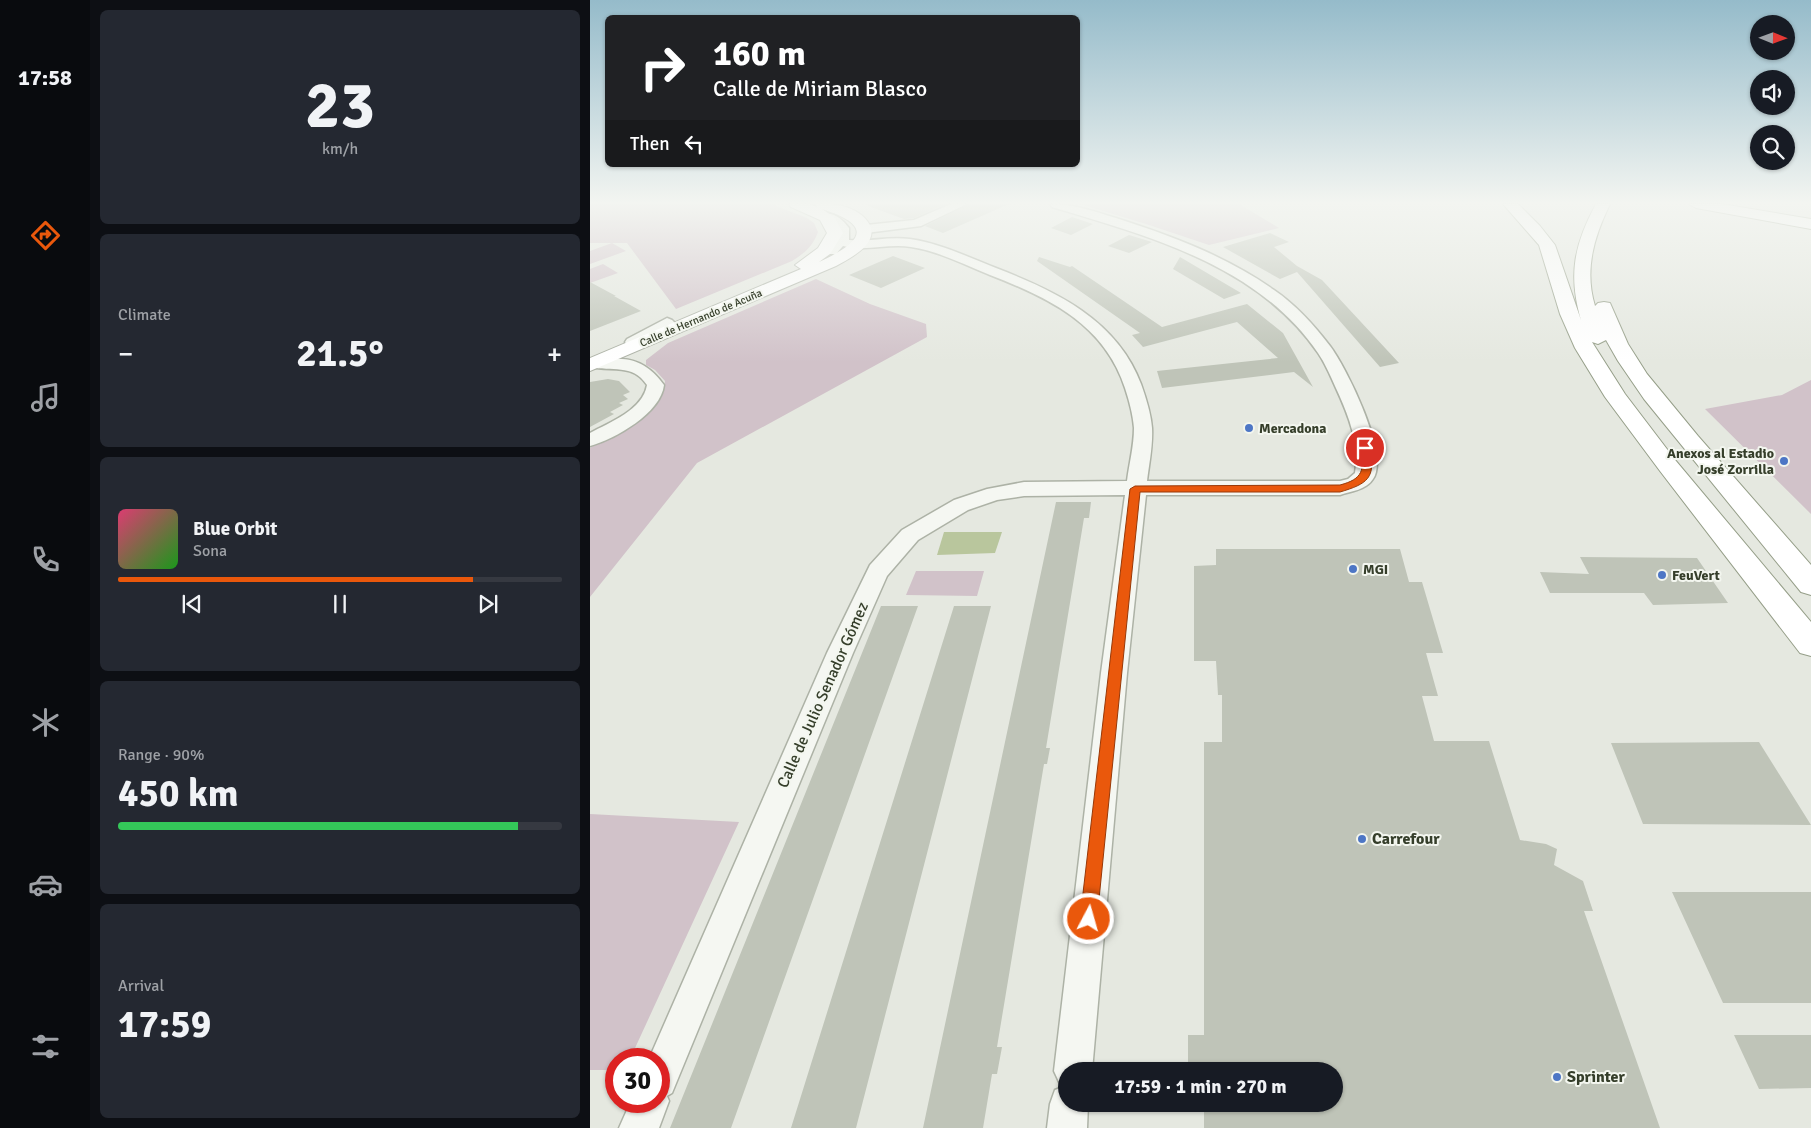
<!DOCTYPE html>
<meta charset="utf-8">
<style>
body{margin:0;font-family:Signika,sans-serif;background:#242831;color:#f1f3f6;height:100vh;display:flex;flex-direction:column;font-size:19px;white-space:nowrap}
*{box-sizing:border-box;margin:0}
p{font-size:16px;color:#9ea1a6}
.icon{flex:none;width:28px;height:28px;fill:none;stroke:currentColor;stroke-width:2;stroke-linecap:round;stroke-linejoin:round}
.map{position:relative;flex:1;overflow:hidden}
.drawer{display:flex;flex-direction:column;gap:10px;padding:10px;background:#0d0f14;width:500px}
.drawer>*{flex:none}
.guide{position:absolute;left:15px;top:15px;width:475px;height:152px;border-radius:8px;box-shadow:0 1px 4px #0004;background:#202124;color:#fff;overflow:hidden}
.needle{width:32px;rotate:91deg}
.fabs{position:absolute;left:1160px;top:15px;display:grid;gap:10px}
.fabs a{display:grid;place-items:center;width:45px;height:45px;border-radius:50%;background:#171b24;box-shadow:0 1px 4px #0004;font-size:25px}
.speed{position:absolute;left:15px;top:1048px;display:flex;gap:10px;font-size:25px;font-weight:700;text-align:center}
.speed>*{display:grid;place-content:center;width:65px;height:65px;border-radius:50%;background:#171b24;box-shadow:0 1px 4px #0004;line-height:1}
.speed .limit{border:8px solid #d22;background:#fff;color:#111}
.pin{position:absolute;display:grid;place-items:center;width:42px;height:42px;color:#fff;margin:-21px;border:2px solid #fff;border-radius:50%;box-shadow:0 1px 5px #0007}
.me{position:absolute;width:55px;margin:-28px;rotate:6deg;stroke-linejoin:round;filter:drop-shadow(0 0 4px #0008)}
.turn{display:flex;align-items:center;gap:18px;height:105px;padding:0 25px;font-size:22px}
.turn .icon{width:65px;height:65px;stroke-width:2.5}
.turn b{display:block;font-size:35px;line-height:42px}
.then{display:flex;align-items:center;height:48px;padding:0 25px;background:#0003;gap:10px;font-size:19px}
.big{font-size:38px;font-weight:700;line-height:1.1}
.drawer .widget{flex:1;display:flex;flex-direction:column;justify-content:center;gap:8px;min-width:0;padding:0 18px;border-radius:8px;background:#242831}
.drawer .dial{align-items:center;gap:0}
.dial b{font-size:65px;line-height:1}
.song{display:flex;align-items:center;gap:15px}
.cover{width:60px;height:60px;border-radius:8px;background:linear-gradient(135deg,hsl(340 70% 55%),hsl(120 70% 35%))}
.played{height:5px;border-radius:2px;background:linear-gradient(90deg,#ea580c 80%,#363941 80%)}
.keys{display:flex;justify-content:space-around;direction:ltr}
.heat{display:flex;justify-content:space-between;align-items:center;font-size:28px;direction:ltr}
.charge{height:8px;border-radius:4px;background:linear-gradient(90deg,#34c759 90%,#363941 0)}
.trip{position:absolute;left:468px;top:1062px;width:285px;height:50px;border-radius:25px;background:#171b24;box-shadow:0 1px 4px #0004;font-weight:700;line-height:50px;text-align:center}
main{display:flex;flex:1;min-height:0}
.tabs{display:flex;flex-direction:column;width:90px;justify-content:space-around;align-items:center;background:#090b0e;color:#9ea1a6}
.tabs .icon{width:35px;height:35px}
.tabs .on{color:#ea580c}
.tabs b{font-size:22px;color:#f1f3f6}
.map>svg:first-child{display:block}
</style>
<main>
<nav class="tabs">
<b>17:58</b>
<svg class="icon on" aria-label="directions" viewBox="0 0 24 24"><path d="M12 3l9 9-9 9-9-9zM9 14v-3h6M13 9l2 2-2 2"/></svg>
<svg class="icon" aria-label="music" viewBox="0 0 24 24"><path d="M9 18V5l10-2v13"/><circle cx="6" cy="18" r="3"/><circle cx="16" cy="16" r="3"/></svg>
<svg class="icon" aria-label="phone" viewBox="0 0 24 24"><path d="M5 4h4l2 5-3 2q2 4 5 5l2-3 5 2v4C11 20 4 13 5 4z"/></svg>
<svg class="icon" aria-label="climate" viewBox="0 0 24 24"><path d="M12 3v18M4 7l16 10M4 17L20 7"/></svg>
<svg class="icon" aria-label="car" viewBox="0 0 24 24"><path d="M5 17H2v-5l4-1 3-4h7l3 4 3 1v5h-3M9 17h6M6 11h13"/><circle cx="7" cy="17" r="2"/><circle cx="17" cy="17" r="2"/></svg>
<svg class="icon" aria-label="filters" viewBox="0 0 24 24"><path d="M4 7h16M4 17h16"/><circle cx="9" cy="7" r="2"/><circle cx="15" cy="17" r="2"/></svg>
</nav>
<section class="drawer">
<div class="widget dial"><b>23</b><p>km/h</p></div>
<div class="widget"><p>Climate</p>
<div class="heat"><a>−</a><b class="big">21.5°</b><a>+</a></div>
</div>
<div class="widget">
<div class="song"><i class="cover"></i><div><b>Blue Orbit</b><p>Sona</p></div></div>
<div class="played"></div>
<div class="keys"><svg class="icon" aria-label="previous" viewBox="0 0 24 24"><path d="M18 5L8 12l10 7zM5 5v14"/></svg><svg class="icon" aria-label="pause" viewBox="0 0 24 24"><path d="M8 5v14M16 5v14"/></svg><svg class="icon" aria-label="next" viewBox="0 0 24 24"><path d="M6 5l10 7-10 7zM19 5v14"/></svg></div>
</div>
<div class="widget"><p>Range · 90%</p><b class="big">450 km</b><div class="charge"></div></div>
<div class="widget"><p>Arrival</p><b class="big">17:59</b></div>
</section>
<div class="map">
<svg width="1221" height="1128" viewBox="0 0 1221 1128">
<rect width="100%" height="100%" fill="#e5e8e0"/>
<path fill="#d1c2c9" d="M0,204H181L217,218L224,223L228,232C223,246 215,253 202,261L86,309L37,243H0Z
M490,204H649L689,228L619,245L556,224Z
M22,243L36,251L0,264V251Z
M13,264L28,273L0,283V269Z
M226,279L280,304L336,324L337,337L107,463L0,597V448C21,437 62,419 72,396C74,392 74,386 75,381L65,370L56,365V360L78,343Z
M1221,380V514L1115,409L1192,395Z
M326,571H394L387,596L316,595Z
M0,814L149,822L40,1059H26V1070H0Z"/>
<path fill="#b9c69d" d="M354,532H412L405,553L347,555Z"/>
<path fill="#bfc4b8" d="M278,204H356L324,218L314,219L278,206Z
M379,204H419L353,233L335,226Z
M482,217L503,224L481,235L461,228Z
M680,233L699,242L684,247L707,266L732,280L809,363L790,367L707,272L690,279L633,247Z
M539,235L562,242L539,253L518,246Z
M303,256L335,268L291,288L259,275Z
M449,257L480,267L482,266L572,327L657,304L693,333L723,387L704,372L572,388L567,371L688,358L647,322L553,347L542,335L550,333L447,261Z
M590,257L651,293L634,299L583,269Z
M0,282L26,296H24L51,311L0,331Z
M18,379L29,381L40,392L33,395L38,399L29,403L33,405L20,412L24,414L0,427V382Z
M466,502H501L499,518H494L456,748H460L457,764H454L407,1047H412L407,1074H402L393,1128H333Z
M626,549H810L819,582H832L853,653H836L848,696H832L844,741H899L930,840L956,844L967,849L964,865L993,881L1003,911H994L1070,1128H614V1104H744V1071H598V1035H614V742H632V695H628L626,661H604V566L626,565Z
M990,557L1107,558L1138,603L1063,605L1054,593H960L950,572L999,574Z
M291,606H328L141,1128H80Z
M364,606H401L266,1128H201Z
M1169,742L1221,825L1053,824L1021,743Z
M1082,892H1221V1003H1133Z
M1144,1035H1221V1088L1169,1089Z"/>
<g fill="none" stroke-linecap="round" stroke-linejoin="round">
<g stroke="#adb2a6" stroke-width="3">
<path id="street" d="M361,204H377L331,226L276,233L270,229L276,225L324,220Z
M460,204C484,204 503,211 526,218C582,236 636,256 684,290C706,305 724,325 740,346C756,367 800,455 783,479C776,490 762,491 750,495H556L537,673L502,1071H476V1104H498L497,1128H457L460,1104L465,1090L475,1086L470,1084L464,1071L511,673L535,495L434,496L407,500L378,510L328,540L297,576L263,653L82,1093L77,1096L79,1101L69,1128H29L41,1101H69V1059H59L237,653L280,565L312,530L364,500L397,489L434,482L537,481C539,464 544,446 544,428C543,415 539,400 535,388C514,324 459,298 400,275C375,265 348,251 321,247C299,243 276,252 253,246L246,254H236L234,251L245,240L247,228C242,223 235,222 232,217L234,214C245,212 253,220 259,228V240C279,242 299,236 320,239C349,243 378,257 406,268C466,291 527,320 551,384C556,398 561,414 562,428C563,446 559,464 557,481H750L758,479L765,473C770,443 758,414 745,386C740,375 735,363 728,353C668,265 558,236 462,207Z
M77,318L82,320L85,323C76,335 52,349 37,345L35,342L37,339Z
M4,358C13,360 22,358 32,359C51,360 64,371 74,385C71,413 25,439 0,446V433C20,422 53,410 57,385C42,363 22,372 0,367V359Z"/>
</g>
<g stroke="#adb2a6" stroke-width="2">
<path id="secondary" d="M199,204H220L227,207L225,204C232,204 241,203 248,205C260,207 272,213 278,222C292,242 261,258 246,266L0,371V358L211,269L205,265L228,248L237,233L230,220L201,207ZM232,209C285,226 272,242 229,262L240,254L253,233L245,218Z"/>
</g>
<g stroke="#959e88" stroke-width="2">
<path id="highway" d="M913,204H928L950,226L965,245L991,320C978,275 984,245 1006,204H1020C1004,237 994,270 1005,306L1008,303L1014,302L1020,303L1038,344L1057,374L1108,436L1221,565V595L1211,592L1054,399L1028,361L1016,340L1008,344L1002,342L1035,394L1086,461L1221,622V656L1210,653L1070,471L1015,397L985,348L970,314L949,245Z
M1099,204H1132L1221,219V229L1106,208Z"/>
</g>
<use href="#street" fill="#f5f7f2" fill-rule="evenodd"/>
<use href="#secondary" fill="#fff" fill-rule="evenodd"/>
<use href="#highway" fill="#fff" fill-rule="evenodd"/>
</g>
<linearGradient id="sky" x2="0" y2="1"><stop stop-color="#95bbca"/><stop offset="0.56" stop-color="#f3f5f1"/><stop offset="1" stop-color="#f3f5f1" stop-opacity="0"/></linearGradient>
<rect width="1221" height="362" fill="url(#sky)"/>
<path fill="#ea580c" stroke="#983908" d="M775,445L779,448C787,478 777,484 750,492H550L507,919L505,925L499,928L493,925L490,919L540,489L545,486L750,485C773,479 775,470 770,448Z"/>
<g fill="#4d76c5" stroke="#f3f6ef" stroke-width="2">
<circle cx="659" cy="428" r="5"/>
<circle cx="1194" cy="461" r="5"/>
<circle cx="763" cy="569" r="5"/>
<circle cx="1072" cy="575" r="5"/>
<circle cx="772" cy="839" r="5"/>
<circle cx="967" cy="1077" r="5"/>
</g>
<g text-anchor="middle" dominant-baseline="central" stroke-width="4" stroke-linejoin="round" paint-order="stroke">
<g font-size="11" fill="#353e2a" stroke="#f3f6ef">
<text transform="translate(111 318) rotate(-23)">Calle de Hernando de Acuña</text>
</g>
<g font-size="14" font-weight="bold" fill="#353e2a" stroke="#f3f6ef" text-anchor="start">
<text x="669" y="428">Mercadona</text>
<text x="1184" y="453" text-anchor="end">Anexos al Estadio<tspan x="1184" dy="16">José Zorrilla</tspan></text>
<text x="773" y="569">MGI</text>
<text x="1082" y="575">FeuVert</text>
</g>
<g font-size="16" fill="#353e2a" stroke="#f3f6ef">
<text transform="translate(233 695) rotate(-66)">Calle de Julio Senador Gómez</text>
</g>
<g font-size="16" font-weight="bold" fill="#353e2a" stroke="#f3f6ef" text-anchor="start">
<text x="782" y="839">Carrefour</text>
<text x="977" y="1077">Sprinter</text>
</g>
</g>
</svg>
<div class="fabs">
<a><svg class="needle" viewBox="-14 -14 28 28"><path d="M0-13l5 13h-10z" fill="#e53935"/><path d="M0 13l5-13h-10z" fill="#9ea1a6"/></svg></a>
<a><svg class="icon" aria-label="sound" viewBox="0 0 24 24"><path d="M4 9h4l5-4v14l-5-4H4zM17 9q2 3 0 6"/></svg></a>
<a><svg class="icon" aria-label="search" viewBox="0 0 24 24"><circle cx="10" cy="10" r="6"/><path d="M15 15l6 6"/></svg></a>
</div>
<div class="speed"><div class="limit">30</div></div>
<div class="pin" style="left:775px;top:448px;background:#d93025"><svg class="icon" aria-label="arrive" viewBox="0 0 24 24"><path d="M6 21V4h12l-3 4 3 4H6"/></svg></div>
<svg class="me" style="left:499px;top:919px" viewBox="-20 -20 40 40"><circle r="17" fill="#ea580c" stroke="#fff" stroke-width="3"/><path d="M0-11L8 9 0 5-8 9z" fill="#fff"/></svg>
<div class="trip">17:59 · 1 min · 270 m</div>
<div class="guide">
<div class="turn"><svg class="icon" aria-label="right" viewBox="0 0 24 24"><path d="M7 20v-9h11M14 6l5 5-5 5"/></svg><div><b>160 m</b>Calle de Miriam Blasco</div></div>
<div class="then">Then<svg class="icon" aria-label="left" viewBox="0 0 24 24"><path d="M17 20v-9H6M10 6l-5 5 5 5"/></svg></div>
</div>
</div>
</main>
